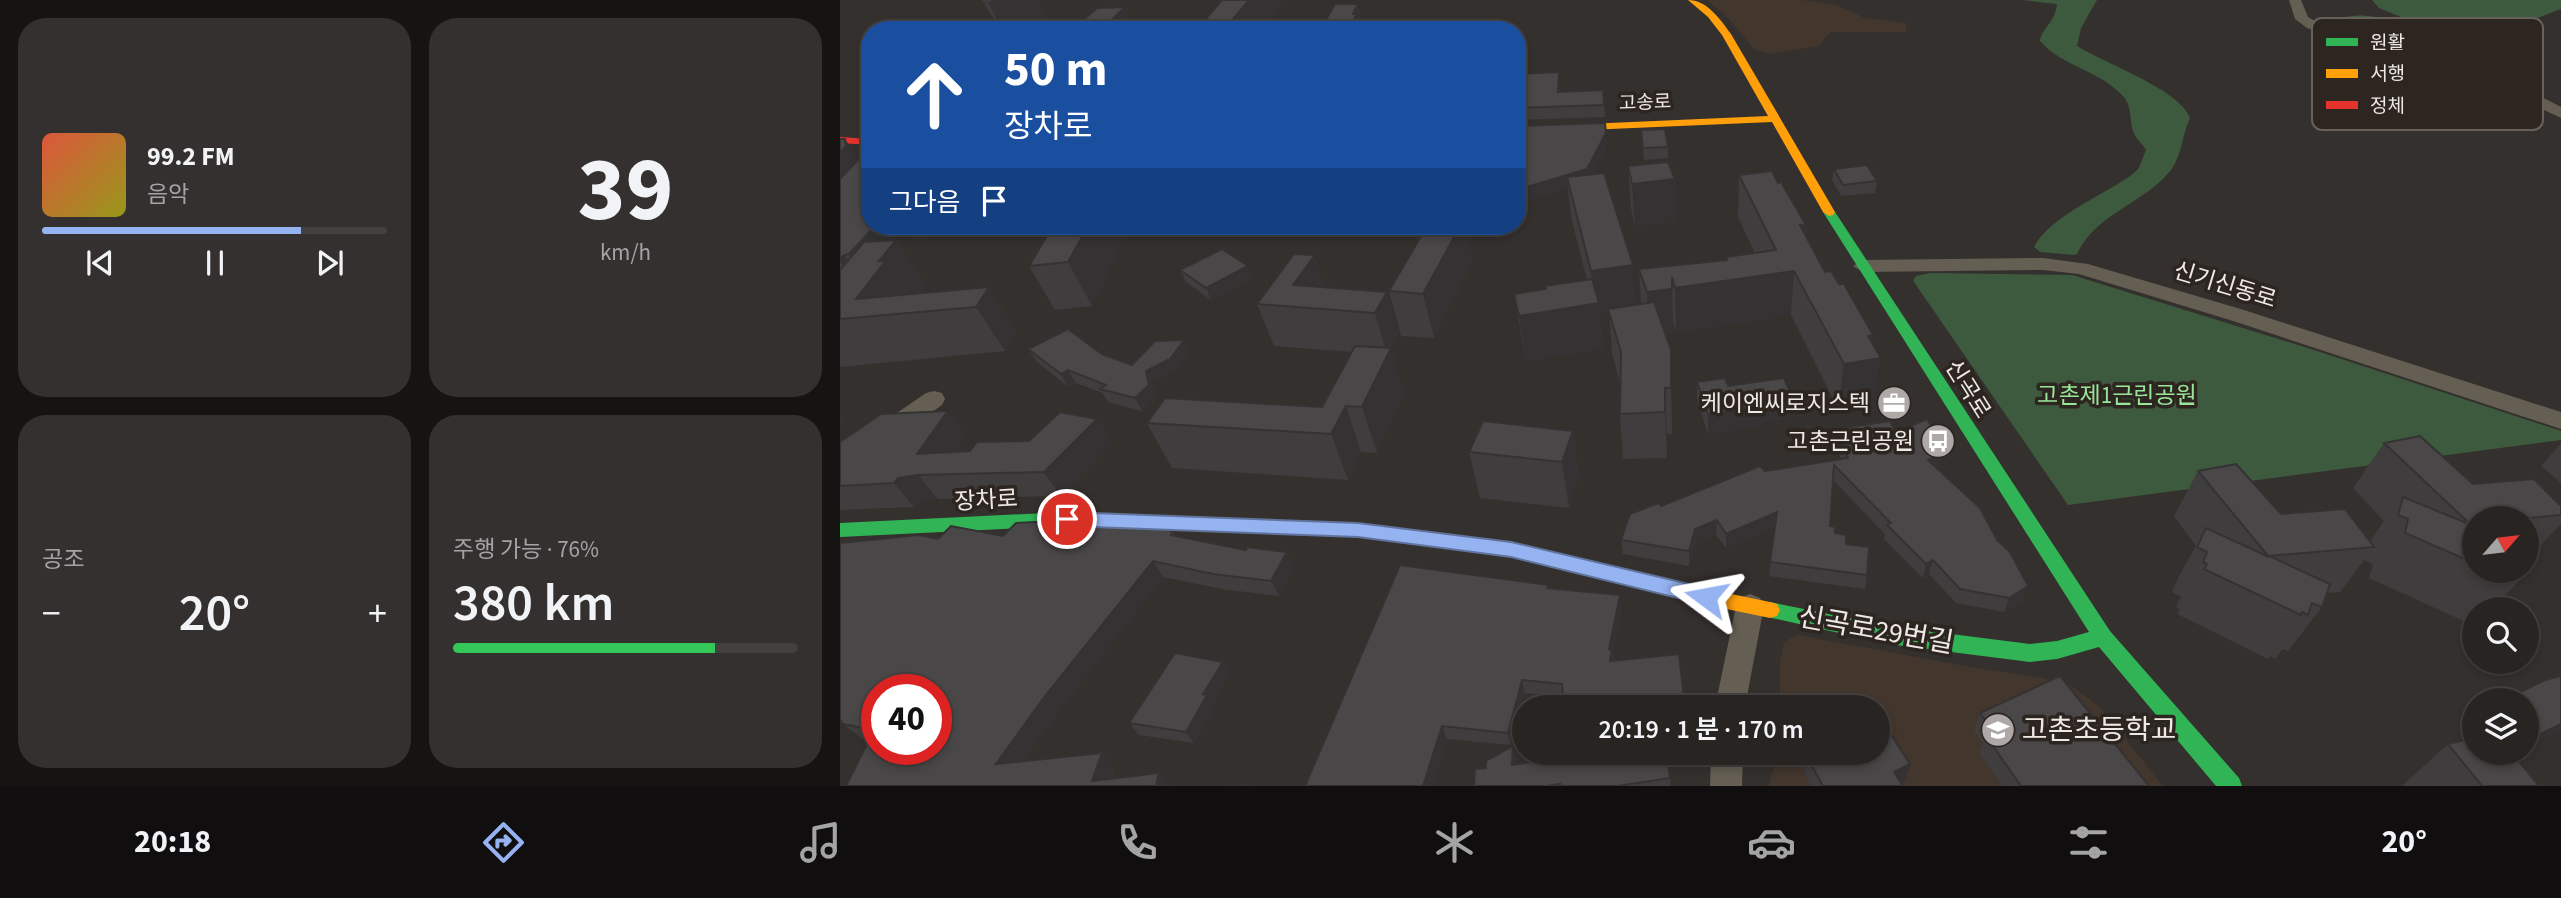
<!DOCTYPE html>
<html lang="ko">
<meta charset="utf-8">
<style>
body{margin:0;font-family:"Source Sans 3","Noto Sans KR",sans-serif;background:#33302f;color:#f1f3f6;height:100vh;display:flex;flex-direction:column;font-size:26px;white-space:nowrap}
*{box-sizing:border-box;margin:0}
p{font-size:23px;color:#a4a4a5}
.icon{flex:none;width:38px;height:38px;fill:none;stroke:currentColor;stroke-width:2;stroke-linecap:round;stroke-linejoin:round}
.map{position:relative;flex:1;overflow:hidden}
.sheet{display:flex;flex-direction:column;gap:18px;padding:18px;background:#151413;width:840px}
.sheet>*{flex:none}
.banner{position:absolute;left:21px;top:21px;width:665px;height:214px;border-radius:28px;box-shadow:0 4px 10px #0003,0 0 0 2px #434140;background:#1a4fa0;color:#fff;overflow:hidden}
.needle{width:46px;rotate:62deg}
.controls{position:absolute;left:1622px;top:506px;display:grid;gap:14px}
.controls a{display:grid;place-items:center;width:77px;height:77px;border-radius:50%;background:#272422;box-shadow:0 4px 10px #0003,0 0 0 2px #434140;font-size:35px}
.speed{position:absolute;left:21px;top:674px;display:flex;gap:14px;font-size:35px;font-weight:700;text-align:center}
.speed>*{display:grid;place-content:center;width:91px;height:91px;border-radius:50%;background:#272422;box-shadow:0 4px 10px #0003,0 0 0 2px #434140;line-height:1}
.speed .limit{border:10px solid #d22;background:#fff;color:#111}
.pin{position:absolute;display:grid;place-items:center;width:60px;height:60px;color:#fff;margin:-30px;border:4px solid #fff;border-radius:50%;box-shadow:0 2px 7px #0007}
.me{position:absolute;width:77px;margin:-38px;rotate:283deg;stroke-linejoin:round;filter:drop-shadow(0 0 5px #0008)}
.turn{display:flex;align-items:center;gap:24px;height:147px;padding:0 28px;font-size:32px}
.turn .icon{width:91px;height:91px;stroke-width:2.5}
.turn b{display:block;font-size:49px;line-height:60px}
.then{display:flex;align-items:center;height:66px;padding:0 28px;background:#0003;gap:14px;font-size:26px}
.big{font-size:52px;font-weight:600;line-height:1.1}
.sheet .widget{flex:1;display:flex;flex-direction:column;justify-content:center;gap:10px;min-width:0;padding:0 24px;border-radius:28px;background:#33302f}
.sheet .dial{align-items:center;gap:0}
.dial b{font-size:91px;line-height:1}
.song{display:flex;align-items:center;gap:21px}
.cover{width:84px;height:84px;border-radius:10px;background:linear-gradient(135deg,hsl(10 70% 55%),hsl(60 70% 35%))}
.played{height:7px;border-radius:4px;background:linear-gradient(90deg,#95b2f1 75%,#434140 75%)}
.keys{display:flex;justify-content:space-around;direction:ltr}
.heat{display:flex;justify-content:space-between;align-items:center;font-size:38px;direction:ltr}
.charge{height:10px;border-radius:5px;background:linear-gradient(90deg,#34c759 76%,#434140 0)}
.sheet .tiles{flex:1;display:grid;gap:18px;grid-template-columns:repeat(2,1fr)}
.trip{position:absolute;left:672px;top:695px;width:378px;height:70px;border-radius:35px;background:#272422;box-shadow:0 4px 10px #0003,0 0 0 2px #434140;font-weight:600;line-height:70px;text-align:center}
.menu{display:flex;height:112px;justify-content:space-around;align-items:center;background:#100e0e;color:#a4a4a5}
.menu .icon{width:49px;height:49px}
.menu .selected{color:#95b2f1}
.menu b{font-size:32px;color:#f1f3f6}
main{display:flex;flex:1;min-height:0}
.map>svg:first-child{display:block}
</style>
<main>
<section class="sheet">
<div class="tiles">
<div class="widget">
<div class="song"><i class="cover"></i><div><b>99.2 FM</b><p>음악</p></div></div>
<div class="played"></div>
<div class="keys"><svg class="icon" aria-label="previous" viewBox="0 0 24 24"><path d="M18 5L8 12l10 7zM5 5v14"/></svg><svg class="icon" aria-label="pause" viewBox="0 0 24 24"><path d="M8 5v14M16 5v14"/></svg><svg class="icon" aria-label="next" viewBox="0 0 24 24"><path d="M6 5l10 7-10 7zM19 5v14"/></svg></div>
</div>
<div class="widget dial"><b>39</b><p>km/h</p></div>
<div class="widget"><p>공조</p>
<div class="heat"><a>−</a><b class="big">20°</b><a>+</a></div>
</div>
<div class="widget"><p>주행 가능 · 76%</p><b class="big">380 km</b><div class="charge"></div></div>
</div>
</section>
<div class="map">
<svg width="1721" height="786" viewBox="0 0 1721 786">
<rect width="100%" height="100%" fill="#34302e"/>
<path fill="#42362d" d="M867,0H962L996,5L1025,18L1066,23V32H990L979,46L930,54L914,49L888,18Z
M958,635L1136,668L1204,678L1233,687L1260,707L1323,786H929L937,753L1038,752V707H940V662L944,642Z"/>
<path fill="#3e5a3e" d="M1182,0H1257L1241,28L1237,46C1262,62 1341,90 1350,118C1342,135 1342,155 1331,170C1304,204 1256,213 1237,254L1234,255L1200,252L1194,247C1210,216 1264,195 1293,174L1299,168L1306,150C1303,144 1299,142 1296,137C1288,125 1294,108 1283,96C1259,70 1223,67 1200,41C1201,29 1215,23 1217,4Z
M1532,0H1721V9L1689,21L1652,19L1655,43L1637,57L1630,69L1481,26C1498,17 1516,13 1535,17C1546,20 1557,25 1568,23L1566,19L1539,8Z
M1091,273L1232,275L1474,350L1721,431V440L1228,505L1076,285L1073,280L1076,276Z"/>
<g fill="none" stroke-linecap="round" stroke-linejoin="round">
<path fill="#645f52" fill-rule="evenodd" d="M1449,0H1461L1468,17L1477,22C1558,51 1644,66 1721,107V118L1656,87L1625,76L1467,28L1455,19Z
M1203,258L1248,264L1404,310L1721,412V429L1390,320L1239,274L1203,270L1023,272L1013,266L1023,260Z
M94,391L102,393L105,399L102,405L9,470L0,473V452L86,393Z
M910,594L920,598L924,606L905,707H875L896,606L900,598Z
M871,752H903L902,786H870Z"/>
<path fill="#30b455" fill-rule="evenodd" d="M989,208L995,212L1270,631L1399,778L1402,786H1376L1259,647L1217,659L1190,662L1048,644L923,616L920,610L923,604L930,602L1048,626L1190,644L1217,641L1249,632L983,212Z
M227,512L518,523L579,531L585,533L588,538L585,543L579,545L518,537L227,526L0,537V523Z"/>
<path fill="#ff9f0a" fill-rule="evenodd" d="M848,0C867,0 880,19 891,34L995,212L993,215L989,216L983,212L932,122L677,133V127L928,116L882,35L868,17Z
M579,531L671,542L843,584L930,602L937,604L940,610L937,616L930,618L843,600L671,556L579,545L573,543L570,538L573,533Z"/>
<path fill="#e5322d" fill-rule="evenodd" d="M0,137L30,139V145L0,143Z"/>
</g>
<path fill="#403d3e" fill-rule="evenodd" d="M142,0H197L210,27L200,30H161Z
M677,74L720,84V92L763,90L765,117L677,120Z
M801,130L828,147V158L804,160Z
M0,139L15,155L30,226H60L48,240H56L86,283L78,294L149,287L176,332L165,351L0,367Z
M767,146L752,175L796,305L801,304L799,269L886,260V257L915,253L898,217L899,175L938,183L966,225L965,235L985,272L999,284L1033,335L1032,343L1033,403L998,409L951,315L836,332L833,322V333L826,334L832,395V434H827V458L783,459L780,414V383L772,353L769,311L760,312L763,348L686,361L674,294L705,290L747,280L731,217L728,188L677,203Z
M788,166L835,179L836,221L795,226L791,208Z
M994,169L1037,181L1035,193L1001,196L992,180Z
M213,226H276L283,241L252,306L215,310L189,266Z
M633,261L594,338L561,336L549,291Z
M340,270L413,278L371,300L346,282Z
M485,288L547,292L559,333L551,348L564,393L537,453L521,452L508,480L332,468L307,423L482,407L512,352L434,346L417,304Z
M188,349L262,354L292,365L350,352L336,371L313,383L316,397L302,411L268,402L263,393L236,383L228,387L196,361Z
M857,382L888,386L951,417L919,423V426L868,434L857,400Z
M257,419L272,443L221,496L98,499L78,501L74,507L0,510V442L126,435L114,452L130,451L189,441Z
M996,429L1056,432L1102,466L1097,468L1183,600L1164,612L1116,603L1089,574L1083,578L1044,539L1045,534L993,480L990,526L1006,544L1027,575L1025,589L929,576L935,527L886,548L876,535L855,544L849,566L783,554L781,540L821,506L925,471L1001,459L994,443Z
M733,431L739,476L729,508L640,498L629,452Z
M1544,443L1633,484L1721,506V524L1692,554L1689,571L1652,609H1634V623L1630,620L1628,623L1529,578L1533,564L1524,560L1500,592L1487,593L1482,607L1448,651L1443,649L1435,659L1430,656L1428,659L1337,614L1340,609L1336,607L1341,597L1332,592L1340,574L1356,546L1334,516L1358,471L1441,514L1530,541L1544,521L1513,488ZM1634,518H1687V570H1634Z
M1721,443V483L1701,466Z
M238,530L333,531L335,536L406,550L447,552L454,568L439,596L382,589L323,577L219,711L183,761L275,767L271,779L319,773L331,786H6L29,740L21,738L3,724L98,539L163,536Z
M708,585V588L782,608L773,652L774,660L723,697L685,693L671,745L607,739L592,786H465Z
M383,662L390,674L373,703L375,707L354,743L299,735L289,723Z
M1140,713L1309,786H1162L1139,753L1143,743L1134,730Z
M1608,744L1634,752H1676L1672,754L1699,786H1564L1563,785Z
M673,746L676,758V765L714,759L830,778L831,786H634L646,768Z
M966,755L1065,781L1060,783L1063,786H971L964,772Z"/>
<path fill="#343232" d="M156,0H197L210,27L200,30H162L148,2Z
M409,0H444L430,18L431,21L425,30H384Z
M518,4L525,30H508L513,14Z
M285,7L294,30H261Z
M719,72L720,84L719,104L718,92Z
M766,133L767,146L749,182L727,177L728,188L677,203V190Z
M5,139L15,155L16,162L0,179V153Z
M835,179L836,221L795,226L792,184Z
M960,225H966L962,268Z
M35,226H60L21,271L9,254Z
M81,226H105L103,234L75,241L67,229Z
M248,226H276L283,241L252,306L228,262Z
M413,226H437L415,230Z
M620,226H626L633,261L594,338L583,294Z
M56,240L86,283L74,299H16L39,261Z
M4,255L16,271L11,277L0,262V259Z
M475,255L488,296L453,285Z
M793,265L796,307L760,312L763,348L686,361L679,316L754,304L751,271Z
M408,266L413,278L371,300L366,288Z
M954,271L951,315L836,332L835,288Z
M832,277L833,333L809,337L807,292Z
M149,287L176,332L165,351L136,307Z
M547,292L559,333L551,348L564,393L537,453L522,407L547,355L535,313Z
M1033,335L1029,360L1041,358L1033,403L998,409L1004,364L1028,336Z
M344,340L350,352L336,371L313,383L316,397L302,411L295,398L306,371Z
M831,350L832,395V434L831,388Z
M228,370L236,383L228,387L221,374Z
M825,388L827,434V458L825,412Z
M953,399L951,417L919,423V426L868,434V415Z
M506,406L521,452L508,480L491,434Z
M108,411L126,435L99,474L77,454Z
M0,415L5,421L0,428Z
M257,419L272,443L221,496L204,472Z
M733,431L739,476L729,508L722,462Z
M1106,451L1102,466L1085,474L1088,460Z
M78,475L98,499L78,501L74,507L54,483L58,478Z
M937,512L936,527L886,548V534Z
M877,520L876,535L855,544L849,566V551L855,529Z
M447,552L454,568L439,596L431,581Z
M1093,560L1089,574L1083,578L1086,564Z
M313,561L323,577L219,711L171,778L156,764L205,696Z
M1188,586L1183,600L1164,612L1169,598Z
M780,595L782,608L773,652L774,663L771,674L769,649Z
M383,662L390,674L373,703L375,707L354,743L346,732L363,694Z
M682,680L685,693L671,745L668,733Z
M1721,724V730L1718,732L1687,747V741L1690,739Z
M602,726L607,739L592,786H583Z
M673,746L676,758L675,777L672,765Z
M262,753L275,767L268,786L252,781Z
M1070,764L1065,781L1053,786L1054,772Z
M319,773L331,786H316Z"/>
<path fill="#4a4748" stroke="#343232" stroke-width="2" fill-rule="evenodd" d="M382,0H409L384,30H356Z
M495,4H518L513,14H517L508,30H480Z
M285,7L261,30H232L257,8Z
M105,22L109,30H70Z
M719,72L718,92L763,90L764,105L677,108V74Z
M765,123L766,133L747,169L677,190V126Z
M825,129L828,147L803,148L801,130Z
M0,139H5L6,146L0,153Z
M30,147V226H35L9,254L4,255L0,259V179Z
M828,162L835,179L792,184L788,166Z
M1027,165L1037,181L1003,185L994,169Z
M932,171L938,183L941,182L966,225H960L985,272L991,271L999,284H1004L1033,335L1028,336L1041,358L1004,364L954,271L835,288L832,277V289L807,292L799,269L887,260L886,257L936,250L899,175Z
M764,173L793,265L751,271L727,177Z
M68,226H81L67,229Z
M213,226H248L228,262L189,266Z
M587,226H620L583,294L549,291Z
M56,240L39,261L46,260L16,299L149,287L136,307L0,319V270L24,242Z
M382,249L408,266L366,288L340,270Z
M454,254L475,255L453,285L547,292L535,313L417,304Z
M752,279L759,303L679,316L674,294L706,289L705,286Z
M814,302L831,350V388H825V412L780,414L781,352L768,309Z
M228,329L262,354L292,365L315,341L344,340L330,359L306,371L309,385L295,398L260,389L266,385L228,370L221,374L188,349Z
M515,346L551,348L522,407L506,406L491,434L307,423L325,398L482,407Z
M885,378L888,386L944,378L953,399L920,404V407L868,415L857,382Z
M108,411L77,454L130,451L137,442L189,441L220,412L257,419L204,472L78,475L58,478L54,483L0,486V442L41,414Z
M1087,419L1106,451L1088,460L1140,508L1157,540L1170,552L1188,586L1169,598L1120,589L1093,560L1086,564L1047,525L1051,523L994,465L990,526L995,527V533L1006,535V544L1029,547L1027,575L930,562L937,512L886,534L877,520L855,529L849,551L781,540L790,514L819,503L821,506L920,466L925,471L1008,458L996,429L1050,421L1056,432Z
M643,421L733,431L722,462L629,452Z
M1580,436L1633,484L1694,479L1721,506V515L1687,518H1634V523H1629L1544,443Z
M1396,464L1441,514L1505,509L1534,547L1429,556L1490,584L1482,607L1472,603L1468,615L1462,612L1461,615L1364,569L1367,564L1363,562L1367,552L1357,547L1366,528L1429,557L1358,471Z
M1563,497L1634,526V563L1565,533L1568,519L1558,515Z
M195,522L238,530L245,522L287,524L333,531L331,535L406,550L407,547L447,552L431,581L373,574L313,561L205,696L156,764L262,753L252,781L319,773L316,786H6L34,730L3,724L0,719V543L79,535L98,539L111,526L163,536L176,523ZM37,690H96V749H37Z
M1687,547L1692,549L1689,571L1687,570Z
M560,565L708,585L707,588L780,595L769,649L772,650L770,661L839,654L845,707H724L722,684L682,680L668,733L602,726L583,786H465Z
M1653,570H1679L1678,578L1671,575L1670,578Z
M335,653L383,662L363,694L367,695L346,732L289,723Z
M1220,676L1309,786H1181L1146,736L1154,732L1140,713Z
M1721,676V724L1690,739L1687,736V700H1665L1705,680Z
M1043,722L1070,764L1054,772L1063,786H983L966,755L973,752H1038V724Z
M1634,738V752H1671L1699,786H1642L1608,744Z
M673,746L672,765L714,759V752H827L830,778L778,786H720V784L707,786H634L635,769L646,768V761Z
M410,784V786H385Z"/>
<path fill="#95b2f1" stroke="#61749d" stroke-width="2" d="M227,512L518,523L671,542L866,588L872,591L875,597L872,602L866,605L671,557L518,537L227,526L221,524L218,519L221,514Z"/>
<defs>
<g id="office-disc" transform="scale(1.75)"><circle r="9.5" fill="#aea8a6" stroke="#2d2520"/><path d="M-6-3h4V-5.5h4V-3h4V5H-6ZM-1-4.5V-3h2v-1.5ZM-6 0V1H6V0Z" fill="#fff"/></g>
<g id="bus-disc" transform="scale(1.75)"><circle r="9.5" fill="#aea8a6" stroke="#2d2520"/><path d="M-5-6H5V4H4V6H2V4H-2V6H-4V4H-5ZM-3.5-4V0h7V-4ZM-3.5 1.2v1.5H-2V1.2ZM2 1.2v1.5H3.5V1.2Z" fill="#fff"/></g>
<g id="school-disc" transform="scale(1.75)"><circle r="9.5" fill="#aea8a6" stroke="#2d2520"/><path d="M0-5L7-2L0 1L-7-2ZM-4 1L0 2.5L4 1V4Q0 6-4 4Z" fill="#fff"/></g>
</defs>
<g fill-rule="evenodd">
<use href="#office-disc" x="1054" y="403"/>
<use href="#bus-disc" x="1098" y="441"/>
<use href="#school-disc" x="1158" y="730"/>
</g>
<g text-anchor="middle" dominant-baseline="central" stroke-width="7" stroke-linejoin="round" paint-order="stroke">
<g font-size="19" fill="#efe9e6" stroke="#2d2520">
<text transform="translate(805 103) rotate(-2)">고송로</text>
</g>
<g font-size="23" fill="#efe9e6" stroke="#2d2520">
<text transform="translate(1385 285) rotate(17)">신기신동로</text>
<text transform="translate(1128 389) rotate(58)">신곡로</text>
<text transform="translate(146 500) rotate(-3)">장차로</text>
</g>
<g font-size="23" fill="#99e59a" stroke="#2d2520">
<text x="1277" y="395">고촌제1근린공원</text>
</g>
<g font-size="23" fill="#efe9e6" stroke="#2d2520" text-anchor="end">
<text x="1030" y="403">케이엔씨로지스텍</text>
<text x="1074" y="441">고촌근린공원</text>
</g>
<g font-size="28" fill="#efe9e6" stroke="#2d2520">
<text transform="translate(1036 630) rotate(10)">신곡로29번길</text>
</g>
<g font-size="28" fill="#efe9e6" stroke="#2d2520" text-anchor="start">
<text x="1182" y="730">고촌초등학교</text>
</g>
</g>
<rect x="1472" y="18" width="231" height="112" rx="10" fill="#2d2520" stroke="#67605b" stroke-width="2"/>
<rect x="1486" y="38" width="32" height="8" fill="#30b455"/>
<rect x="1486" y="69" width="32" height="9" fill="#ff9f0a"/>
<rect x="1486" y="101" width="32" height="8" fill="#e5322d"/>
<g font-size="19" fill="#efe9e6">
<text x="1530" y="49">원활</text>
<text x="1530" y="80">서행</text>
<text x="1530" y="112">정체</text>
</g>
</svg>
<div class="controls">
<a><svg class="needle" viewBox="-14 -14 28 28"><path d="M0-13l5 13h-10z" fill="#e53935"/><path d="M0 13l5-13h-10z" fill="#a4a4a5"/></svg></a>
<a><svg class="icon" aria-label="search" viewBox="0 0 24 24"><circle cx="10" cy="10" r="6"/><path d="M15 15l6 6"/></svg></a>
<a><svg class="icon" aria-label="layers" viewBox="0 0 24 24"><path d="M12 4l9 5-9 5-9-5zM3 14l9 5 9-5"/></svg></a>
</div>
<div class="speed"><div class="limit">40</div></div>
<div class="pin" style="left:227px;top:519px;background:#d93025"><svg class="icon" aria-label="arrive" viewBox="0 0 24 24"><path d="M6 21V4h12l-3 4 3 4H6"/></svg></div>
<svg class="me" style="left:866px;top:597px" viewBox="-20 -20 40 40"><path d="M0-17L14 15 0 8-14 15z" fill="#95b2f1" stroke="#fff" stroke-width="4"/></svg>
<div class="trip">20:19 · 1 분 · 170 m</div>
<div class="banner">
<div class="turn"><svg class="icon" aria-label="ahead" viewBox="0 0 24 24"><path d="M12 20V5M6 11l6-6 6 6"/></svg><div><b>50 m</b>장차로</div></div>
<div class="then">그다음<svg class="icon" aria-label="arrive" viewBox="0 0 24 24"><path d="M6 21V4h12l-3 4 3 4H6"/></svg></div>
</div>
</div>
</main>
<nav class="menu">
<b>20:18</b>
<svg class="icon selected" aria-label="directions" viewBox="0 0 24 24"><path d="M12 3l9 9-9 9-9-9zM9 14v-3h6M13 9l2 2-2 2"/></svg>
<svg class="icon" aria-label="music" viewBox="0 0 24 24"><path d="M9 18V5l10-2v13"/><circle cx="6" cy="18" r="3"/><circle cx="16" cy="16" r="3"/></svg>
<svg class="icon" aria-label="phone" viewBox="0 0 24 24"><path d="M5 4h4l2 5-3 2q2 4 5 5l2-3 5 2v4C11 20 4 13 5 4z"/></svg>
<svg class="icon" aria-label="climate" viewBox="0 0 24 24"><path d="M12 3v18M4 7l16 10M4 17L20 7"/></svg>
<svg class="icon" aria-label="car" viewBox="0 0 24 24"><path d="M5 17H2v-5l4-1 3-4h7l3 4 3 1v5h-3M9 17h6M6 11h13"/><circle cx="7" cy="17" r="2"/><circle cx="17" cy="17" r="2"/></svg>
<svg class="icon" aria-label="filters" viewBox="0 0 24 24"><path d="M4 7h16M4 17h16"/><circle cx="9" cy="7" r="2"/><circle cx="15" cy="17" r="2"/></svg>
<b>20°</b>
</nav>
